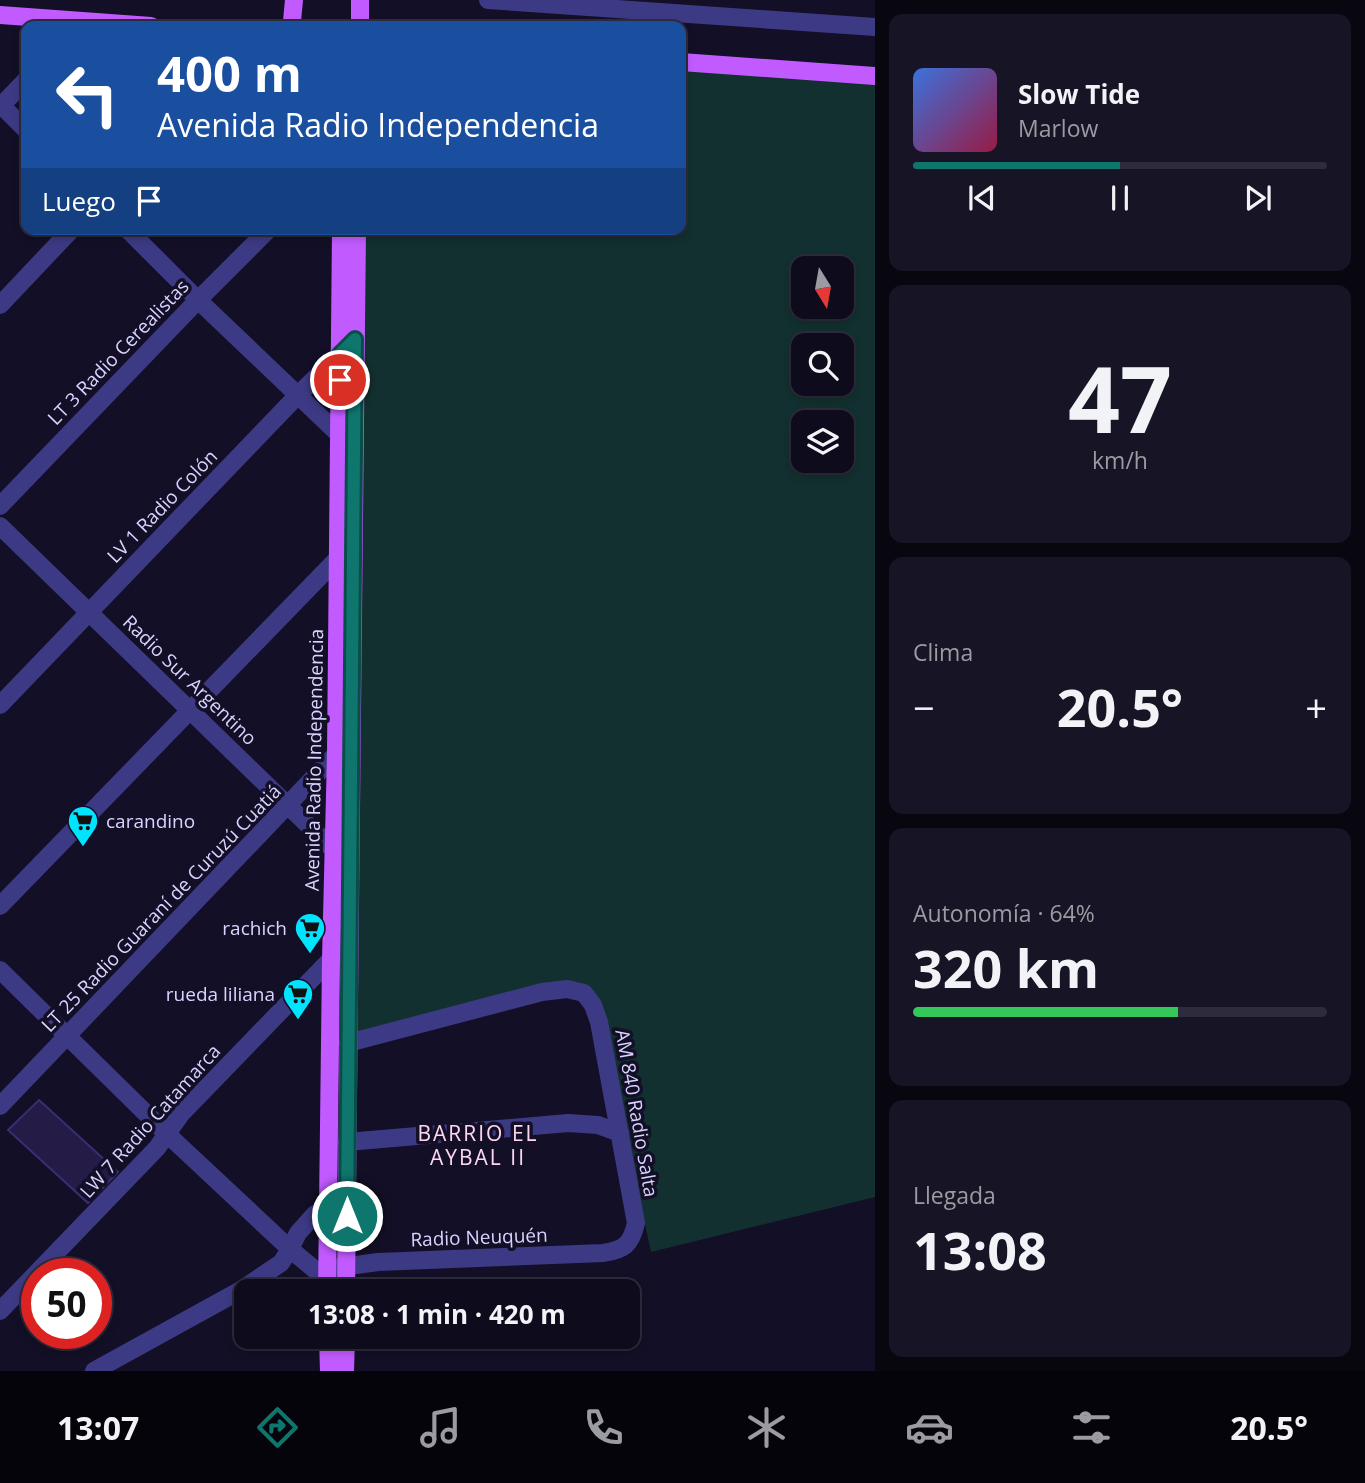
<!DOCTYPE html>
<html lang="es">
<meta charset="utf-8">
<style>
body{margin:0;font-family:"Open Sans",sans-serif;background:#171425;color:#f1f3f6;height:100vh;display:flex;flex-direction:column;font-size:26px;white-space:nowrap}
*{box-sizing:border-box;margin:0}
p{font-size:23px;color:#9b9ba3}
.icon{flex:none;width:38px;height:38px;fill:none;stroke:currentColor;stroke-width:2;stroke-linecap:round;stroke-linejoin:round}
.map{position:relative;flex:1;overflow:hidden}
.panel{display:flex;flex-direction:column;gap:14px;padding:14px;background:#08060f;width:490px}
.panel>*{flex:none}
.top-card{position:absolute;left:21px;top:21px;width:665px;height:214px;border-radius:14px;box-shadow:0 4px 10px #0003,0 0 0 2px #2e2b3b;background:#1a4fa0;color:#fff;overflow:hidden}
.needle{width:46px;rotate:169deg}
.fabs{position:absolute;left:791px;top:256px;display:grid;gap:14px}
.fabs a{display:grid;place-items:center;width:63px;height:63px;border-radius:14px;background:#0e0b1c;box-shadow:0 4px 10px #0003,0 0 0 2px #2e2b3b;font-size:35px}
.speed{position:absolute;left:21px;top:1258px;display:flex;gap:14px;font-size:35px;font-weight:700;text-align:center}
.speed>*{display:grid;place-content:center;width:91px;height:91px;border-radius:50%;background:#0e0b1c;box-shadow:0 4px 10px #0003,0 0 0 2px #2e2b3b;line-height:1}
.speed .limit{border:10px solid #d22;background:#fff;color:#111}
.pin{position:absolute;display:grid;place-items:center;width:60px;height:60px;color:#fff;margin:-30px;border:4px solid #fff;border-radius:50%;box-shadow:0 2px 7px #0007}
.me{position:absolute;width:77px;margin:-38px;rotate:0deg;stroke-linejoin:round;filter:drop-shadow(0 0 5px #0008)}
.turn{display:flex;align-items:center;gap:24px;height:147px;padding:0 21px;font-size:32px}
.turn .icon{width:91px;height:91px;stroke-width:2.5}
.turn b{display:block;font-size:49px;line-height:60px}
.then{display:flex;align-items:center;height:66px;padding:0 21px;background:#0003;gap:14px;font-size:26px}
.big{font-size:52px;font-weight:700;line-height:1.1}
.panel .widget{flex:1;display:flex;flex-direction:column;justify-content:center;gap:10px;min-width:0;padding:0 24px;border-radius:14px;background:#171425}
.panel .dial{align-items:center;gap:0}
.dial b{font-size:91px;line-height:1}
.song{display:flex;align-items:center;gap:21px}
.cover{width:84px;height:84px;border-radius:10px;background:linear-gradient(135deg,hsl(220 70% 55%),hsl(340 70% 35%))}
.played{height:7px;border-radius:4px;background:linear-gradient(90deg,#0f766e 50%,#2e2b3b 50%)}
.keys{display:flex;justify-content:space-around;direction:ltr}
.heat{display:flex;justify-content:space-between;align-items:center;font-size:38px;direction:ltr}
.charge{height:10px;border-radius:5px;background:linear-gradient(90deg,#34c759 64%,#2e2b3b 0)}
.trip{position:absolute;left:234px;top:1279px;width:406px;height:70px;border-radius:14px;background:#0e0b1c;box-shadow:0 4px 10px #0003,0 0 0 2px #2e2b3b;font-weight:700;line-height:70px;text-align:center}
.tab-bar{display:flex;height:112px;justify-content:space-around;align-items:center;background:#06040b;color:#9b9ba3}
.tab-bar .icon{width:49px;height:49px}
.tab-bar .current{color:#0f766e}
.tab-bar b{font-size:32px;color:#f1f3f6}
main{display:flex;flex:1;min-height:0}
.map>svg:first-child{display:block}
</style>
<main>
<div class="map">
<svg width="875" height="1371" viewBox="0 0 875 1371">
<rect width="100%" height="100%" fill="#130f26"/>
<path fill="#12302f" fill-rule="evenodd" d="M681,69L875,81V1197L651,1252L602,1023L586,991L350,1041L362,229H681ZM803,268H842V306H803ZM803,345H842V383H803ZM803,422H842V460H803Z"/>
<path fill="#241b47" stroke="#3b2d73" stroke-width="2" d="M39,1100L118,1172L88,1203L8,1130Z"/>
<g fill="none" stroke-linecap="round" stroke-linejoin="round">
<path stroke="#3d3a85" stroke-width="18" d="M488,0L875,27
M0,104L26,130
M0,107L26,80
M127,229L198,300L347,442
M0,305L72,229
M0,506L198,300L269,229
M0,526L342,858
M0,705L298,395L348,346
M0,906L338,558
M0,970L166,1133L290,1249L332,1284
M0,1106L342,748
M347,1142L568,1123L598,1125L620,1133
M327,1269L378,1262L603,1253C624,1250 631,1245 636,1223L599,1022L593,1005L584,993L567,989L542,992L348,1043
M0,1311L157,1148L181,1114L331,959
M94,1371L241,1290L281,1263L290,1249L298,1233L315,1214L327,1208"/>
<path stroke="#c25bff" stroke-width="18" d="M0,15L151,26
M293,26L292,21L294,0
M360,26V0
M681,62L875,76
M327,1292L331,959L336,754L341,229
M346,1292L357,229
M328,1337L329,1371
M345,1371L346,1337"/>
</g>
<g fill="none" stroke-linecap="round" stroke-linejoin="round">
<g stroke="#0a4d48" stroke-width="18">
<path id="route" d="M340,380V354L355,339L347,1216"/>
</g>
<use href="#route" stroke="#0f766e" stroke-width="12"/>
</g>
<defs>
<g id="supermarket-pin" transform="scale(1.575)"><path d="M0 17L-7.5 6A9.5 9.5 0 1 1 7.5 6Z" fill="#00e5ff" stroke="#130f26"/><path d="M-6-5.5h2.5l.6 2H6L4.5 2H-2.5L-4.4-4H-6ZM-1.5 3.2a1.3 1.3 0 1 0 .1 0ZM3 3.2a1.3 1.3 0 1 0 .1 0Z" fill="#111"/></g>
</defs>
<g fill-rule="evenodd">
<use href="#supermarket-pin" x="83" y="821"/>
<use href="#supermarket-pin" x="310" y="928"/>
<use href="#supermarket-pin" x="298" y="994"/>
</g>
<g text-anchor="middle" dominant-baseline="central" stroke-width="7" stroke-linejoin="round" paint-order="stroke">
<g font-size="19" fill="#d9d4ff" stroke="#130f26">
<text transform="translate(118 352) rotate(-46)">LT 3 Radio Cerealistas</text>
<text transform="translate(162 506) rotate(-46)">LV 1 Radio Colón</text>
<text transform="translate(190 680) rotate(44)">Radio Sur Argentino</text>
<text transform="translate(314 760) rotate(-89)">Avenida Radio Independencia</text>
<text transform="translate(161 908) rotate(-46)">LT 25 Radio Guaraní de Curuzú Cuatiá</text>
<text transform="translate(637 1113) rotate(80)">AM 840 Radio Salta</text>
<text transform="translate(150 1121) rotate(-48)">LW 7 Radio Catamarca</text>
<text transform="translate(479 1237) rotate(-2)">Radio Neuquén</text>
</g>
<g font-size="19" fill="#d9d4ff" stroke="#130f26" text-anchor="end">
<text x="106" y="821" text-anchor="start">carandino</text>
<text x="287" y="928">rachich</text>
<text x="275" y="994">rueda liliana</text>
</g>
<g font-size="21" letter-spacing="2" fill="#ffd6f0" stroke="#130f26">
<text x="478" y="1133">BARRIO EL<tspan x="478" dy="24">AYBAL II</tspan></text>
</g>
</g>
</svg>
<div class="fabs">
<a><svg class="needle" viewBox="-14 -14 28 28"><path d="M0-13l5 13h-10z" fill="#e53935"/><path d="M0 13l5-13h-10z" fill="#9b9ba3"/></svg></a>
<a><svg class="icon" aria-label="search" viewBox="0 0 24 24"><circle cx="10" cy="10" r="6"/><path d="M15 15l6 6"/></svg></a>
<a><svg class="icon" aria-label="layers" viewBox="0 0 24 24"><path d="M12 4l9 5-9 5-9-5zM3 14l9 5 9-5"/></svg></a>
</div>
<div class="speed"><div class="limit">50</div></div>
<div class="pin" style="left:340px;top:380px;background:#d93025"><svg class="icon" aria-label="arrive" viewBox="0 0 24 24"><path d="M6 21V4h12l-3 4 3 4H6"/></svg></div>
<svg class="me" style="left:347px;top:1216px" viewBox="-20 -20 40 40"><circle r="17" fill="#0f766e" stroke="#fff" stroke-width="3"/><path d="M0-11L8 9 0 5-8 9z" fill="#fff"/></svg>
<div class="trip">13:08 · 1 min · 420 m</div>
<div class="top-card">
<div class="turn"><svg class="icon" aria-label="left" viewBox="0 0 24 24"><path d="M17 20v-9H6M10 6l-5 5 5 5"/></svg><div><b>400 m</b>Avenida Radio Independencia</div></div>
<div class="then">Luego<svg class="icon" aria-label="arrive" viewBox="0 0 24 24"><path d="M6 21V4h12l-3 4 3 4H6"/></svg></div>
</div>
</div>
<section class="panel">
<div class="widget">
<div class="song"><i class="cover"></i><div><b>Slow Tide</b><p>Marlow</p></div></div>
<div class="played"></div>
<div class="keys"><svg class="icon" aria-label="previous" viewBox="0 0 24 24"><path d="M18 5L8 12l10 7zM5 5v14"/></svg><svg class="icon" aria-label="pause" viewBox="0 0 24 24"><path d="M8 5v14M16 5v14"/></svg><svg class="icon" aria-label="next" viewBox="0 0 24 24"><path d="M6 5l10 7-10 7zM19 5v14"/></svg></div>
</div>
<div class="widget dial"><b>47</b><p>km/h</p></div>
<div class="widget"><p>Clima</p>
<div class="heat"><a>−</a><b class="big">20.5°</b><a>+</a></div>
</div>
<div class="widget"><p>Autonomía · 64%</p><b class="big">320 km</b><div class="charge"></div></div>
<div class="widget"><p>Llegada</p><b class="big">13:08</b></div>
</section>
</main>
<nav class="tab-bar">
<b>13:07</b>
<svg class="icon current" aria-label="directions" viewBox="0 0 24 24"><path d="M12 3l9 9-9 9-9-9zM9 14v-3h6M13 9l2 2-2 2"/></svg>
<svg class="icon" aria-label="music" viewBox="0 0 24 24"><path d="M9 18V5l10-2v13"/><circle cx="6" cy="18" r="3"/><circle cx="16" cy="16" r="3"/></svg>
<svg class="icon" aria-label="phone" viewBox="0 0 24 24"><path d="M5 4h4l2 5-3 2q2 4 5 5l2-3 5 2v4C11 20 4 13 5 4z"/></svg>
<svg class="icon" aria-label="climate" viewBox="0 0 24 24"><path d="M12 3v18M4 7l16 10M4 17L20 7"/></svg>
<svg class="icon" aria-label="car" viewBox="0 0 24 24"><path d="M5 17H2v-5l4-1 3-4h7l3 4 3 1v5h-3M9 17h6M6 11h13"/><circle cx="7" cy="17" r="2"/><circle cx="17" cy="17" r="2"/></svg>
<svg class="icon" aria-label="filters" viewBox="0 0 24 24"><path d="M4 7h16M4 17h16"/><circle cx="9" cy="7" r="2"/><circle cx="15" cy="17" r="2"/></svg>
<b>20.5°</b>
</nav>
